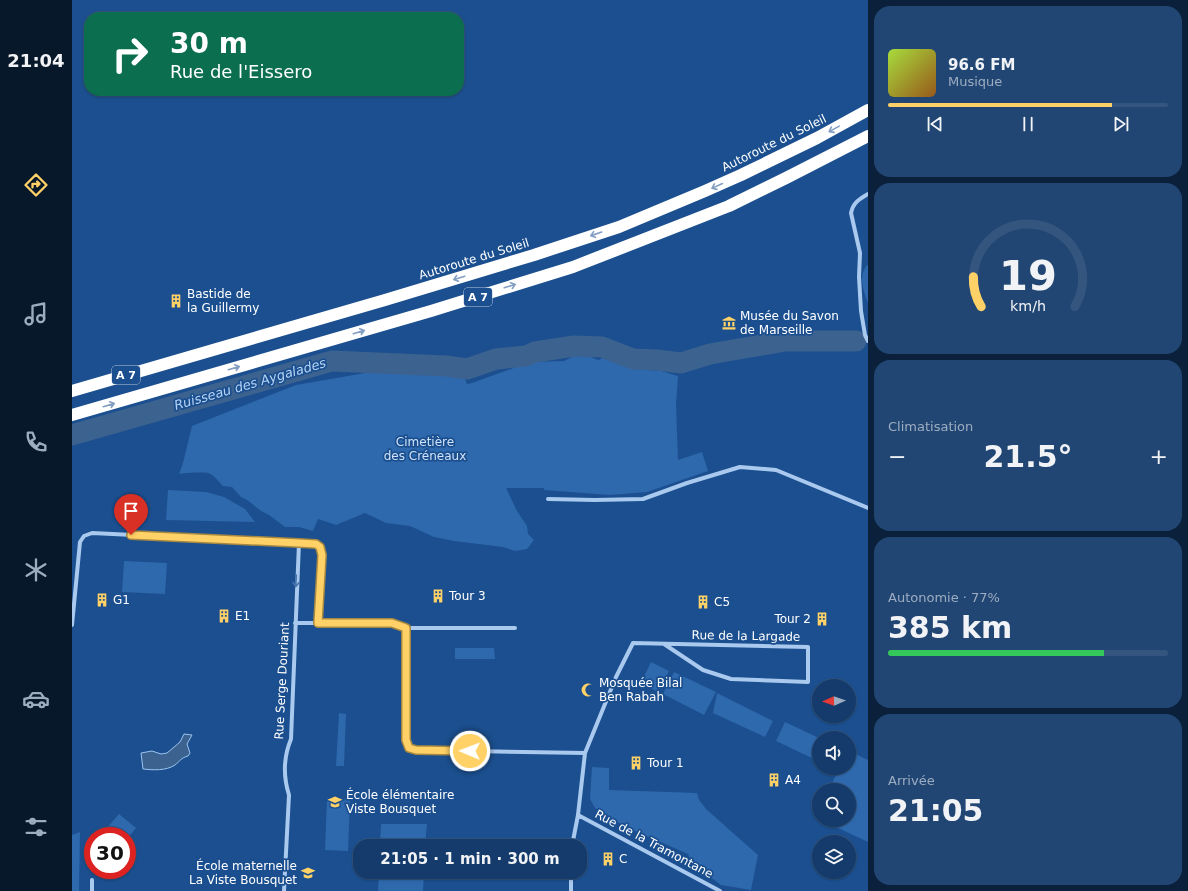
<!DOCTYPE html>
<html lang="fr">
<meta charset="utf-8">
<style>
body{margin:0;font-family:"DejaVu Sans",sans-serif;background:#214673;color:#f1f3f6;height:100vh;display:flex;flex-direction:column;font-size:15px;white-space:nowrap}
*{box-sizing:border-box;margin:0}
p{font-size:13px;color:#9dadc1}
.icon{flex:none;width:22px;height:22px;fill:none;stroke:currentColor;stroke-width:2;stroke-linecap:round;stroke-linejoin:round}
.map{position:relative;flex:1;overflow:hidden}
.panel{display:flex;flex-direction:column;gap:6px;padding:6px;background:#0b203b;width:320px}
.panel>*{flex:none}
.top-card{position:absolute;left:12px;top:12px;width:380px;height:84px;border-radius:16px;box-shadow:0 1px 3px #0004,0 0 0 1px #33557e;background:#0b6e4f;color:#fff;overflow:hidden}
.needle{width:26px;rotate:268deg}
.controls{position:absolute;left:740px;top:679px;display:grid;gap:8px}
.controls a{display:grid;place-items:center;width:44px;height:44px;border-radius:50%;background:#143b6b;box-shadow:0 1px 3px #0004,0 0 0 1px #33557e;font-size:20px}
.speed{position:absolute;left:12px;top:827px;display:flex;gap:8px;font-size:20px;font-weight:700;text-align:center}
.speed>*{display:grid;place-content:center;width:52px;height:52px;border-radius:50%;background:#143b6b;box-shadow:0 1px 3px #0004,0 0 0 1px #33557e;line-height:1}
.speed .limit{border:6px solid #d22;background:#fff;color:#111}
.pin{position:absolute;display:grid;place-items:center;width:34px;height:34px;color:#fff;margin:-41px -17px;border-radius:50% 50% 50% 0;rotate:-45deg;box-shadow:0 0 4px #0007}
.pin .icon{rotate:45deg}
.me{position:absolute;width:44px;margin:-22px;rotate:271deg;stroke-linejoin:round;filter:drop-shadow(0 0 3px #0008)}
.turn{display:flex;align-items:center;gap:14px;height:84px;padding:0 20px;font-size:18px}
.turn .icon{width:52px;height:52px;stroke-width:2.5}
.turn b{display:block;font-size:28px;line-height:34px}
.big{font-size:30px;font-weight:700;line-height:1.1}
.panel .widget{flex:1;display:flex;flex-direction:column;justify-content:center;gap:6px;min-width:0;padding:0 14px;border-radius:16px;background:#214673}
.panel .dial{align-items:center;gap:0}
.dial svg{height:104px;overflow:visible;fill:none;stroke:#33557e;stroke-width:7;stroke-linecap:round;text-anchor:middle}
.dial text{fill:#f1f3f6;stroke:none}
.song{display:flex;align-items:center;gap:12px}
.cover{width:48px;height:48px;border-radius:6px;background:linear-gradient(135deg,hsl(80 70% 55%),hsl(30 70% 35%))}
.played{height:4px;border-radius:2px;background:linear-gradient(90deg,#ffd166 80%,#33557e 80%)}
.keys{display:flex;justify-content:space-around;direction:ltr}
.heat{display:flex;justify-content:space-between;align-items:center;font-size:22px;direction:ltr}
.charge{height:6px;border-radius:3px;background:linear-gradient(90deg,#34c759 77%,#33557e 0)}
.trip{position:absolute;left:281px;top:839px;width:234px;height:40px;border-radius:16px;background:#143b6b;box-shadow:0 1px 3px #0004,0 0 0 1px #33557e;font-weight:700;line-height:40px;text-align:center}
main{display:flex;flex:1;min-height:0}
.menu{display:flex;flex-direction:column;width:72px;justify-content:space-around;align-items:center;background:#08182b;color:#9dadc1}
.menu .icon{width:28px;height:28px}
.menu .active{color:#ffd166}
.menu b{font-size:18px;color:#f1f3f6}
.map>svg:first-child{display:block}
</style>
<main>
<nav class="menu">
<b>21:04</b>
<svg class="icon active" aria-label="directions" viewBox="0 0 24 24"><path d="M12 3l9 9-9 9-9-9zM9 14v-3h6M13 9l2 2-2 2"/></svg>
<svg class="icon" aria-label="music" viewBox="0 0 24 24"><path d="M9 18V5l10-2v13"/><circle cx="6" cy="18" r="3"/><circle cx="16" cy="16" r="3"/></svg>
<svg class="icon" aria-label="phone" viewBox="0 0 24 24"><path d="M5 4h4l2 5-3 2q2 4 5 5l2-3 5 2v4C11 20 4 13 5 4z"/></svg>
<svg class="icon" aria-label="climate" viewBox="0 0 24 24"><path d="M12 3v18M4 7l16 10M4 17L20 7"/></svg>
<svg class="icon" aria-label="car" viewBox="0 0 24 24"><path d="M5 17H2v-5l4-1 3-4h7l3 4 3 1v5h-3M9 17h6M6 11h13"/><circle cx="7" cy="17" r="2"/><circle cx="17" cy="17" r="2"/></svg>
<svg class="icon" aria-label="filters" viewBox="0 0 24 24"><path d="M4 7h16M4 17h16"/><circle cx="9" cy="7" r="2"/><circle cx="15" cy="17" r="2"/></svg>
</nav>
<div class="map">
<svg width="796" height="891" viewBox="0 0 796 891">
<rect width="100%" height="100%" fill="#1b4f8f"/>
<path fill="#2e69ad" d="M795,265H796V303C791,290 786,276 795,265Z
M532,354L540,355L548,363L561,369L589,371L606,376L604,405L606,460L630,452L636,471L575,492L538,495L472,490V488H434L445,511L455,526L456,534L462,540L455,549L443,551L431,547L382,541L362,537L338,526L314,523L293,513L264,525L246,519L241,531L227,527H213L197,515L189,511L175,500L169,497L160,487L151,486C147,482 142,475 136,473C134,472 109,473 107,474L111,463L120,426L224,385L299,372L298,370L358,371L391,374L395,384L400,383L458,362L492,361L502,356H516L526,360L529,359Z
M96,490L134,492L152,497L173,509L183,522L94,520Z
M52,561L95,563L93,594L50,592Z
M383,648H422L423,659H383Z
M579,662L597,671L586,692L569,683Z
M602,672L644,692L632,715L591,694Z
M645,693L701,721L693,737L641,713Z
M267,713L274,714L272,766H264Z
M713,722L747,738V747L742,759L704,741Z
M777,751L796,760V842L749,820H777V790H757L767,768H777Z
M520,767L537,768V790L625,793L627,800L634,809L686,855L679,890L649,885L620,863L616,854L552,826L523,808L518,799Z
M255,798L278,799L276,851L253,850Z
M47,814L64,828L55,839V836H28Z
M309,824H355L353,846H308Z
M8,832L7,891H0V835Z
M307,872H352L351,891H306Z"/>
<path fill="#3c6290" stroke="#9cc4f0" d="M112,734L120,735L115,744L118,753L116,756C109,758 108,761 103,765C94,771 81,770 71,769L69,753L80,751L89,754L95,753L108,742Z"/>
<g fill="none" stroke-linecap="round" stroke-linejoin="round">
<path stroke="#3c6290" stroke-width="21" d="M0,435L260,361L374,366L395,369L424,359L454,356L463,352L502,346L530,347L561,359L585,360L609,363L638,354L713,341H784"/>
<path stroke="#a9c9ee" stroke-width="4" d="M796,194C787,199 781,203 779,213L788,253L787,277L789,311L793,335L796,341
M476,499L523,500L571,499L615,483L668,467L704,470L796,508
M223,623H320L333,628L334,740L337,748L344,750L513,753
M0,625L8,542L12,536L20,533L244,544L248,547L250,555L246,623
M333,628H443
M506,815L648,891
M500,846L506,815L513,753L544,677L561,643L736,647V682L659,679L631,670L592,644
M20,891V880
M212,891L217,795C211,776 212,756 219,739L227,543
M499,891V872"/>
<path stroke="#fff" stroke-width="12" d="M0,391L313,300L462,255L547,227L633,191L669,175L745,138L796,110
M0,415L359,311L501,267L657,206L714,178L796,136"/>
</g>
<defs><path id="oneway-shaft" d="M-6 0H5M1.5-3L5.5 0L1.5 3" fill="none" stroke-width="1.6" stroke-linecap="round" stroke-linejoin="round"/></defs>
<g stroke="#829ec1">
<use href="#oneway-shaft" transform="translate(762 129) rotate(151)"/>
<use href="#oneway-shaft" transform="translate(645 186) rotate(155)"/>
<use href="#oneway-shaft" transform="translate(524 234) rotate(161)"/>
<use href="#oneway-shaft" transform="translate(387 278) rotate(163)"/>
<use href="#oneway-shaft" transform="translate(438 286) rotate(-17)"/>
<use href="#oneway-shaft" transform="translate(287 332) rotate(-16)"/>
<use href="#oneway-shaft" transform="translate(162 368) rotate(-16)"/>
<use href="#oneway-shaft" transform="translate(37 405) rotate(-16)"/>
</g>
<use stroke="#4674ac" href="#oneway-shaft" transform="translate(224 581) rotate(93)"/>
<g fill="none" stroke-linecap="round" stroke-linejoin="round">
<g stroke="#a68842" stroke-width="10">
<path id="route" d="M59,535L227,543L244,544L248,547L250,555L246,623H320L334,628V740L337,748L344,750L398,751"/>
</g>
<use href="#route" stroke="#ffd166" stroke-width="7"/>
</g>
<defs>
<g id="building-bare" transform="scale(1.08)"><path d="M-4-6H4V6H1V3H-1V6H-4ZM-2.5-4.3h1.7v1.8h-1.7ZM.8-4.3h1.7v1.8H.8ZM-2.5-1h1.7V.8h-1.7ZM.8-1h1.7V.8H.8Z" fill="#ffd166" stroke="#1b4f8f" stroke-width="2.5" paint-order="stroke"/></g>
<g id="museum-bare" transform="scale(1.08)"><path d="M0-6L6-3V-2H-6V-3ZM-5-1h2V3h-2ZM-1-1h2V3h-2ZM3-1h2V3H3ZM-6 4H6V6H-6Z" fill="#ffd166" stroke="#1b4f8f" stroke-width="2.5" paint-order="stroke"/></g>
<g id="mosque-bare" transform="scale(1.08)"><path d="M3.5-4.9A6 6 0 1 0 3.5 4.9A5 5 0 1 1 3.5-4.9Z" fill="#ffd166" stroke="#1b4f8f" stroke-width="2.5" paint-order="stroke"/></g>
<g id="school-bare" transform="scale(1.08)"><path d="M0-5L7-2L0 1L-7-2ZM-4 1L0 2.5L4 1V4Q0 6-4 4Z" fill="#ffd166" stroke="#1b4f8f" stroke-width="2.5" paint-order="stroke"/></g>
</defs>
<g fill-rule="evenodd">
<use href="#building-bare" x="104" y="301"/>
<use href="#museum-bare" x="657" y="323"/>
<use href="#building-bare" x="366" y="596"/>
<use href="#building-bare" x="30" y="600"/>
<use href="#building-bare" x="631" y="602"/>
<use href="#building-bare" x="152" y="616"/>
<use href="#building-bare" x="750" y="619"/>
<use href="#mosque-bare" x="516" y="690"/>
<use href="#building-bare" x="564" y="763"/>
<use href="#building-bare" x="702" y="780"/>
<use href="#school-bare" x="263" y="802"/>
<use href="#building-bare" x="536" y="859"/>
<use href="#school-bare" x="236" y="873"/>
</g>
<g text-anchor="middle" dominant-baseline="central" stroke-width="3.5" stroke-linejoin="round" paint-order="stroke">
<g fill="#1b4f8f" stroke="#bbcadd" stroke-width="1">
<rect x="392" y="288" width="28" height="18" rx="3"/>
<rect x="40" y="366" width="28" height="18" rx="3"/>
</g>
<g font-size="11" font-weight="bold" fill="#fff">
<text x="406" y="297">A 7</text>
<text x="54" y="375">A 7</text>
</g>
<g font-size="12" fill="#fff" stroke="#1b4f8f">
<text transform="translate(702 143) rotate(-26)">Autoroute du Soleil</text>
<text transform="translate(402 259) rotate(-17)">Autoroute du Soleil</text>
<text transform="translate(674 636) rotate(1)">Rue de la Largade</text>
<text transform="translate(210 681) rotate(-87)">Rue Serge Douriant</text>
<text transform="translate(582 844) rotate(28)">Rue de la Tramontane</text>
</g>
<g font-size="12" fill="#fff" stroke="#1b4f8f" text-anchor="start">
<text x="115" y="294">Bastide de<tspan x="115" dy="14">la Guillermy</tspan></text>
<text x="668" y="316">Musée du Savon<tspan x="668" dy="14">de Marseille</tspan></text>
<text x="377" y="596">Tour 3</text>
<text x="41" y="600">G1</text>
<text x="642" y="602">C5</text>
<text x="163" y="616">E1</text>
<text x="739" y="619" text-anchor="end">Tour 2</text>
<text x="527" y="683">Mosquée Bilal<tspan x="527" dy="14">Ben Rabah</tspan></text>
<text x="575" y="763">Tour 1</text>
<text x="713" y="780">A4</text>
<text x="274" y="795">École élémentaire<tspan x="274" dy="14">Viste Bousquet</tspan></text>
<text x="547" y="859">C</text>
<text x="225" y="866" text-anchor="end">École maternelle<tspan x="225" dy="14">La Viste Bousquet</tspan></text>
</g>
<g font-size="12" fill="#cfe3fa" stroke="#1b4f8f">
<text x="353" y="442">Cimetière<tspan x="353" dy="14">des Créneaux</tspan></text>
</g>
<g font-size="13" font-style="italic" fill="#b5d3f5" stroke="#1b4f8f">
<text transform="translate(178 384) rotate(-16)">Ruisseau des Aygalades</text>
</g>
</g>
</svg>
<div class="controls">
<a><svg class="needle" viewBox="-14 -14 28 28"><path d="M0-13l5 13h-10z" fill="#e53935"/><path d="M0 13l5-13h-10z" fill="#9dadc1"/></svg></a>
<a><svg class="icon" aria-label="sound" viewBox="0 0 24 24"><path d="M4 9h4l5-4v14l-5-4H4zM17 9q2 3 0 6"/></svg></a>
<a><svg class="icon" aria-label="search" viewBox="0 0 24 24"><circle cx="10" cy="10" r="6"/><path d="M15 15l6 6"/></svg></a>
<a><svg class="icon" aria-label="layers" viewBox="0 0 24 24"><path d="M12 4l9 5-9 5-9-5zM3 14l9 5 9-5"/></svg></a>
</div>
<div class="speed"><div class="limit">30</div></div>
<div class="pin" style="left:59px;top:535px;background:#d93025"><svg class="icon" aria-label="arrive" viewBox="0 0 24 24"><path d="M6 21V4h12l-3 4 3 4H6"/></svg></div>
<svg class="me" style="left:398px;top:751px" viewBox="-20 -20 40 40"><circle r="17" fill="#ffd166" stroke="#fff" stroke-width="3"/><path d="M0-11L8 9 0 5-8 9z" fill="#fff"/></svg>
<div class="trip">21:05 · 1 min · 300 m</div>
<div class="top-card">
<div class="turn"><svg class="icon" aria-label="right" viewBox="0 0 24 24"><path d="M7 20v-9h11M14 6l5 5-5 5"/></svg><div><b>30 m</b>Rue de l'Eissero</div></div>
</div>
</div>
<section class="panel">
<div class="widget">
<div class="song"><i class="cover"></i><div><b>96.6 FM</b><p>Musique</p></div></div>
<div class="played"></div>
<div class="keys"><svg class="icon" aria-label="previous" viewBox="0 0 24 24"><path d="M18 5L8 12l10 7zM5 5v14"/></svg><svg class="icon" aria-label="pause" viewBox="0 0 24 24"><path d="M8 5v14M16 5v14"/></svg><svg class="icon" aria-label="next" viewBox="0 0 24 24"><path d="M6 5l10 7-10 7zM19 5v14"/></svg></div>
</div>
<div class="widget dial"><svg viewBox="0 0 100 80">
<path d="M14 69A42 42 0 1 1 86 69"/>
<path d="M14 69A42 42 0 0 1 8 46" stroke="#ffd166"/>
<text x="50" y="56" font-size="32" font-weight="700">19</text>
<text x="50" y="72" font-size="11">km/h</text>
</svg></div>
<div class="widget"><p>Climatisation</p>
<div class="heat"><a>−</a><b class="big">21.5°</b><a>+</a></div>
</div>
<div class="widget"><p>Autonomie · 77%</p><b class="big">385 km</b><div class="charge"></div></div>
<div class="widget"><p>Arrivée</p><b class="big">21:05</b></div>
</section>
</main>
